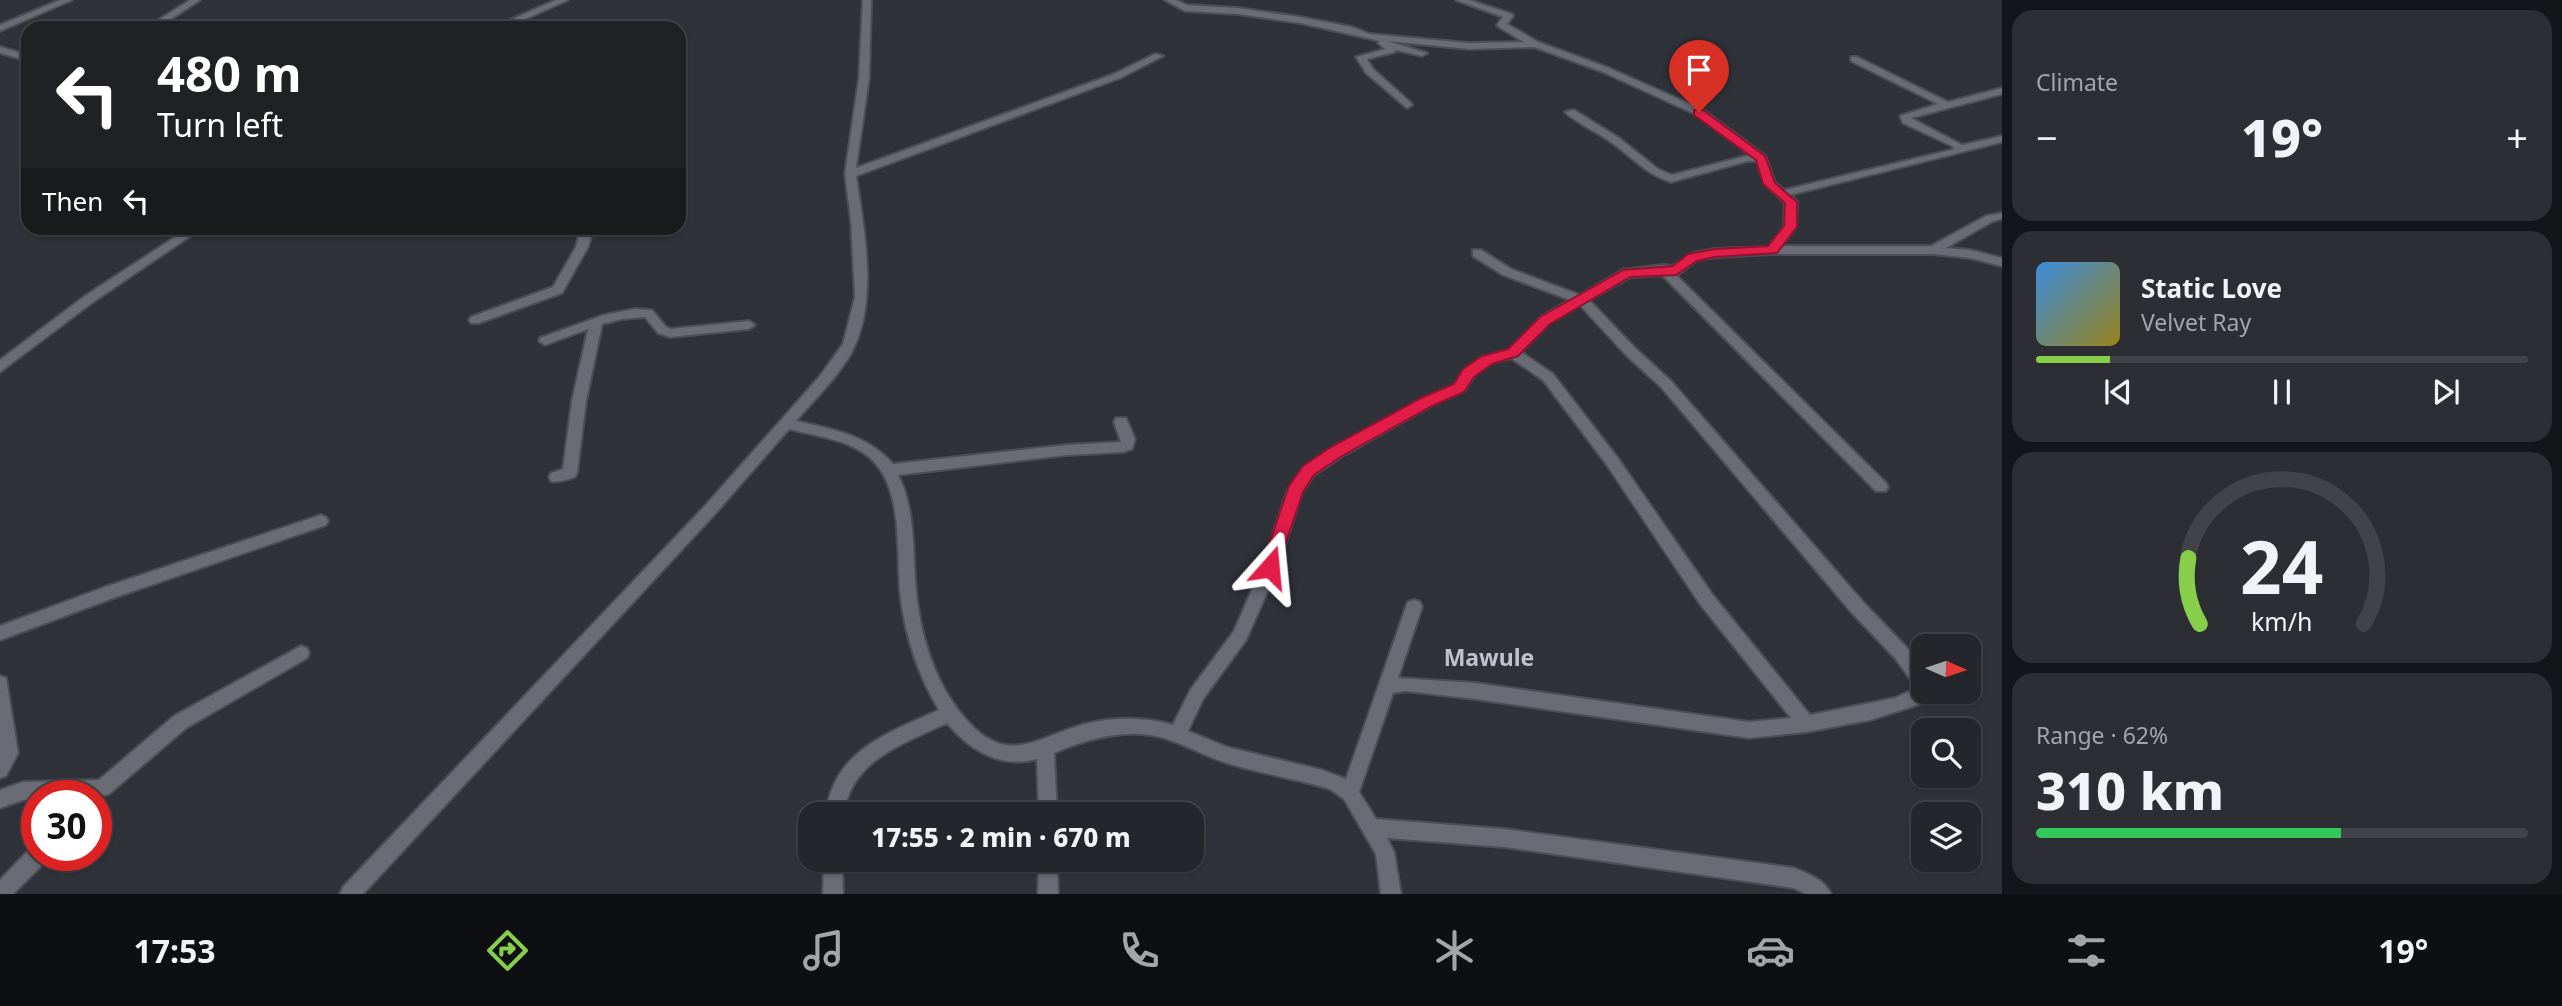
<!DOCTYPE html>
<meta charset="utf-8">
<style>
body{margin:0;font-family:"Noto Sans",sans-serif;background:#2c2e34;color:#f1f3f6;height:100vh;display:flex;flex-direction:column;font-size:26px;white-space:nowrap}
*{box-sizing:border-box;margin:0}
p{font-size:23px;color:#a3a5a9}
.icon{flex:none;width:38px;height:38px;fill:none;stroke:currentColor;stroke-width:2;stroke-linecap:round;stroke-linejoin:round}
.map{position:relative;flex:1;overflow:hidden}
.details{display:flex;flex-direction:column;gap:10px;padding:10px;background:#141518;width:560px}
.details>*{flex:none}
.guide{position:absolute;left:21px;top:21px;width:665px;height:214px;border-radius:21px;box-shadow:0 2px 5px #0004,0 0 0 2px #414348;background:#202124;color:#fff;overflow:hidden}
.needle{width:46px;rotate:93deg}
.fabs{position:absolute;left:1911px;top:634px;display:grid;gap:14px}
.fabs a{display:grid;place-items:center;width:70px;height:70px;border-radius:14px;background:#24262c;box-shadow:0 2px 5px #0004,0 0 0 2px #414348;font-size:35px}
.speed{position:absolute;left:21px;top:780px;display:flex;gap:14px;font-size:35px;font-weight:700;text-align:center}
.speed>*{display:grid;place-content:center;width:91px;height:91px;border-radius:50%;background:#24262c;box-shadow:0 2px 5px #0004,0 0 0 2px #414348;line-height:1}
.speed .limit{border:10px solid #d22;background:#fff;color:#111}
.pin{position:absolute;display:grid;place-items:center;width:60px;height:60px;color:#fff;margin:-72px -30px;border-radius:50% 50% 50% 0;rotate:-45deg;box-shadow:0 0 7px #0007}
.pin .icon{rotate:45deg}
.me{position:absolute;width:77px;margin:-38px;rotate:18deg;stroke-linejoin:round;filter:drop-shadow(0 0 5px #0008)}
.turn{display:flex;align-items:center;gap:24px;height:147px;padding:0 21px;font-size:32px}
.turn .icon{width:91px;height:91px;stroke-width:2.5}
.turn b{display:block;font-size:49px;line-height:60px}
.then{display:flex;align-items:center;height:66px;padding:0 21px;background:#0003;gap:14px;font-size:26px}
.big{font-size:52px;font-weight:800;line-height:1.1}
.details .widget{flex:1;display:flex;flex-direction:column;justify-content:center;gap:10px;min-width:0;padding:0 24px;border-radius:21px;background:#2c2e34}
.details .dial{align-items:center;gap:0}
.dial svg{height:182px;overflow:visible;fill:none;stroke:#414348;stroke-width:7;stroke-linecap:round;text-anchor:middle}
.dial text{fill:#f1f3f6;stroke:none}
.song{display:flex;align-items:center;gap:21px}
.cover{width:84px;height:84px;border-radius:10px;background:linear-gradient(135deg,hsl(210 70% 55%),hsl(50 70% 35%))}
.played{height:7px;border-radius:4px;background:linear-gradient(90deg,#87cf4b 15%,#414348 15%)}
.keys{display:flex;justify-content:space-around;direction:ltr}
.heat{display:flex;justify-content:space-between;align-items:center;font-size:38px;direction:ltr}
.charge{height:10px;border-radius:5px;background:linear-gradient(90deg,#34c759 62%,#414348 0)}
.trip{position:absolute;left:798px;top:802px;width:406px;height:70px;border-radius:21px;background:#24262c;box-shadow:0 2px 5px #0004,0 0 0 2px #414348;font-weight:800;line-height:70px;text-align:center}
.tab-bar{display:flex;height:112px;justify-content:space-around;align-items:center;background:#0e0f12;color:#a3a5a9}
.tab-bar .icon{width:49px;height:49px}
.tab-bar .on{color:#87cf4b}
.tab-bar b{font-size:32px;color:#f1f3f6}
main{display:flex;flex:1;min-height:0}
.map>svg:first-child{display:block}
</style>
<main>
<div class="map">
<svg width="2002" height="894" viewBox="0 0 2002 894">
<rect width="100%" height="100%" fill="#30323a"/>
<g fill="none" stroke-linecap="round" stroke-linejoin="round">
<g stroke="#4c4e55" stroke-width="4">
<path id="minor" d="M60,0H72L0,31V25Z
M190,0H200L157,28H146Z
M556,0H568L505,28H492Z
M863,0H871L869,78L856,168L1114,74L1155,54L1163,56L1120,78L856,176C864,227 877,296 855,345C845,370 814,400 796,421C832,429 868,435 893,464L1067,445L1121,442L1114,422L1116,418H1126L1135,439L1132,449L1123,452L1067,455L898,475C914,506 913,544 915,579C918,627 932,680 964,717C1008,770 1039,735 1089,723C1115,717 1147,717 1173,725L1191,689L1234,631L1262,567L1288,490L1304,467L1332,448L1422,399L1454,385L1464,370L1482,357L1509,350L1541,317L1570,300L1503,275L1473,256V250H1481L1511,269L1580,295L1623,270L1663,265L1673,266L1693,253L1715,249L1769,247L1784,227L1785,203L1765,184L1757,161H1748L1671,182C1647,175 1631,156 1611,142C1597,132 1578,124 1565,112L1574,110L1619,138L1658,169L1672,175L1750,155L1695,114L1603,72L1534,47L1469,49L1387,41L1427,53L1422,56L1396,50L1395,52L1367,59L1373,69L1411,103L1412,105L1407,108L1366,73L1356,57L1385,49L1378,43L1380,41L1300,23L1238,14L1185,11L1165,0H1176L1187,5L1238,8L1300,17L1352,27L1370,34L1469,43L1524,42L1499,27L1497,25L1503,17L1456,0H1469L1512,14L1513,16L1507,24L1538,42L1609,68L1703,110L1765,156L1775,183L1784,190L1955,149L1952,146L1903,123L1900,116L1938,104L1851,61V57H1857L1948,102L2002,88V94L1911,118L1962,145L2002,136V142L1790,195L1797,202L1796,227L1781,246H1931L1986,216L2002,213V219L1993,221L1946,248L1970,250L2002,258V266L1970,258L1933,254H1772L1715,257L1697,260L1680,273L1675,274L1886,483L1888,487L1886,491H1876L1662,275L1630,277L1589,300L1636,349L1671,381L1864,603L1907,648L1923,670V691H1934L1932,696L1920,704L1870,720L1806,732L1749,738L1475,699L1406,691L1393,693L1359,792L1376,819L1504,829L1794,868C1808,874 1824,879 1831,894H1806L1794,888L1504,847L1387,838L1394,852L1401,894H1381L1376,854L1344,799L1330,789C1297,779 1263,774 1230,764C1209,758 1190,747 1170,740C1132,726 1089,738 1054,753L1057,814H1039L1037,759C1001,769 969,750 947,723C905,743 850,760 844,814H826C833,751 888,733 939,710C919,677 906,638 901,600C895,557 906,488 869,457C847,439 816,436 789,429L714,515L363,894H340L343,887L704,507L820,376L843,344L855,297L851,221L845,174L859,78ZM1580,305L1626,355L1661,387L1852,613L1895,658L1917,688L1895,698L1810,715L1712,594L1617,457L1553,374L1521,352L1549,323ZM1511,358L1543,380L1607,465L1700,604L1791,718L1749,722L1475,683L1398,678L1422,607L1420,602L1414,600L1408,602L1406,607L1346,779L1322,770L1227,747L1188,731L1203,699L1246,640L1278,567L1302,492L1314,475L1342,456L1432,405L1464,391L1474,376L1491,363Z
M0,47L28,55V61L0,53Z
M189,228H202L93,302L0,372V360L85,296Z
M581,228H593L588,247L562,293L479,323H471L469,320L471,317L553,287L576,247Z
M635,309L652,310L666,327L671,329L749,321L755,325L749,329L670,337L658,333L645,317L622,319L602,324L586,401L577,473L575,477C567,479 559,483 551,481L549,477L551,473L563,469L572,401L588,329L545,345L539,341L540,338L604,315Z
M321,515L326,517L328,521L326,525L116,597L0,640V626L105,587Z
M301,646L307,648L309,653L307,658L186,728L109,794L96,797L37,796V799L23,800L0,808V790L23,782L99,780L174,716Z
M0,676L6,678L18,753L6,776L0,778Z
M37,847V856H46L44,863L13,894H0V880L30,849Z
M824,859H842L843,894H823Z
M1039,859H1057L1058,894H1038Z"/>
</g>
<use href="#minor" fill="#696b75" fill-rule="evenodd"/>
</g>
<path fill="#e11d48" stroke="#92132f" stroke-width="2" d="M1694,110H1703L1765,156L1775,183L1797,202V227L1777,253L1715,257L1697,261L1676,275L1630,277L1550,324L1518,356L1492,364L1474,377L1464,392L1432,406L1342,456L1314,475L1303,492L1276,572H1264L1261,567L1289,486L1303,466L1331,447L1421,398L1454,384L1463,369L1482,356L1508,349L1540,317L1623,270L1673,266L1688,254L1715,249L1768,246L1784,226L1785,203L1763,184L1756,160L1694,115Z"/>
<g text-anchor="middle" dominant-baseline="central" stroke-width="7" stroke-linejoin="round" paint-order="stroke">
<g font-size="23" font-weight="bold" fill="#bfc2cc" stroke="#30323a">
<text x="1489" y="657">Mawule</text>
</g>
</g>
</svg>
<div class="fabs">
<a><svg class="needle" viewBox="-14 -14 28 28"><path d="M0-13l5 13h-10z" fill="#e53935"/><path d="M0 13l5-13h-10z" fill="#a3a5a9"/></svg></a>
<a><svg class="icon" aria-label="search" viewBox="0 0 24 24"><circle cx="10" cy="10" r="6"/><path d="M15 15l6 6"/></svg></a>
<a><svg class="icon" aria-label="layers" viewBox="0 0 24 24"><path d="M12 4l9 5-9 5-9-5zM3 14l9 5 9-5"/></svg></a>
</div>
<div class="speed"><div class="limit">30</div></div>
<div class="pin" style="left:1699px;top:112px;background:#d93025"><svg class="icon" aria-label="arrive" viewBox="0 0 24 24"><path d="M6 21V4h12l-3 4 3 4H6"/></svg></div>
<svg class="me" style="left:1270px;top:567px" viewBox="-20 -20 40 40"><path d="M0-17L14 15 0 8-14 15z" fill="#e11d48" stroke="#fff" stroke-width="4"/></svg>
<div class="trip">17:55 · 2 min · 670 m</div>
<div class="guide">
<div class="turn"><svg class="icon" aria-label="left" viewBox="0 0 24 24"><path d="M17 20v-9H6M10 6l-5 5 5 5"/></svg><div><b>480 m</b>Turn left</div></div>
<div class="then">Then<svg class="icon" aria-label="left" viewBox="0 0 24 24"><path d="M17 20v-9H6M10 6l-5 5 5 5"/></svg></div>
</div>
</div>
<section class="details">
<div class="widget"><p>Climate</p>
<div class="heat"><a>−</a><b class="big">19°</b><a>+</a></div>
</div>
<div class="widget">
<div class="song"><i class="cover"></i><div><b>Static Love</b><p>Velvet Ray</p></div></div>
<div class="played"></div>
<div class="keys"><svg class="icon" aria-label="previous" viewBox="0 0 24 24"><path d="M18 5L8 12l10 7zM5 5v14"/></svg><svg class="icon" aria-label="pause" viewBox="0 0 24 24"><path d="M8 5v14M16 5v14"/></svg><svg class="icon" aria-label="next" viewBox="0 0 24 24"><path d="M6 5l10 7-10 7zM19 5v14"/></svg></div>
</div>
<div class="widget dial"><svg viewBox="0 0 100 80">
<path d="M14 69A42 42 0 1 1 86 69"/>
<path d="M14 69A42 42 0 0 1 9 40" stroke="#87cf4b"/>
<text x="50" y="56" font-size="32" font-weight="700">24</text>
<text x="50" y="72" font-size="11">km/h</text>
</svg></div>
<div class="widget"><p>Range · 62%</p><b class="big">310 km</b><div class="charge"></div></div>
</section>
</main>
<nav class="tab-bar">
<b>17:53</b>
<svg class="icon on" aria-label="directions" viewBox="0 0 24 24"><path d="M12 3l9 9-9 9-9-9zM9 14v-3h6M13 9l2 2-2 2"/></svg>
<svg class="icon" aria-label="music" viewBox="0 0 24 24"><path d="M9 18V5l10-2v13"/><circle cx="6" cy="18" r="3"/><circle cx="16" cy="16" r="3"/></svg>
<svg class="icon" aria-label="phone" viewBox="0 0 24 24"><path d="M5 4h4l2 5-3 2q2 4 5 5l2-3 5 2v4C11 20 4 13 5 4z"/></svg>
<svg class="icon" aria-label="climate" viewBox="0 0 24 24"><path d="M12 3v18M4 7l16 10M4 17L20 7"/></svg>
<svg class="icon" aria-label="car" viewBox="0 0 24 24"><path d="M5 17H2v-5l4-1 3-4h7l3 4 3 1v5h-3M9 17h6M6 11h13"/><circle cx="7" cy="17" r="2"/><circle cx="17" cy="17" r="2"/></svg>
<svg class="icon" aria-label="filters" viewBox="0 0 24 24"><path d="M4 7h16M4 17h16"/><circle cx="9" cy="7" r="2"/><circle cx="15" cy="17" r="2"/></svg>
<b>19°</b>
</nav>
